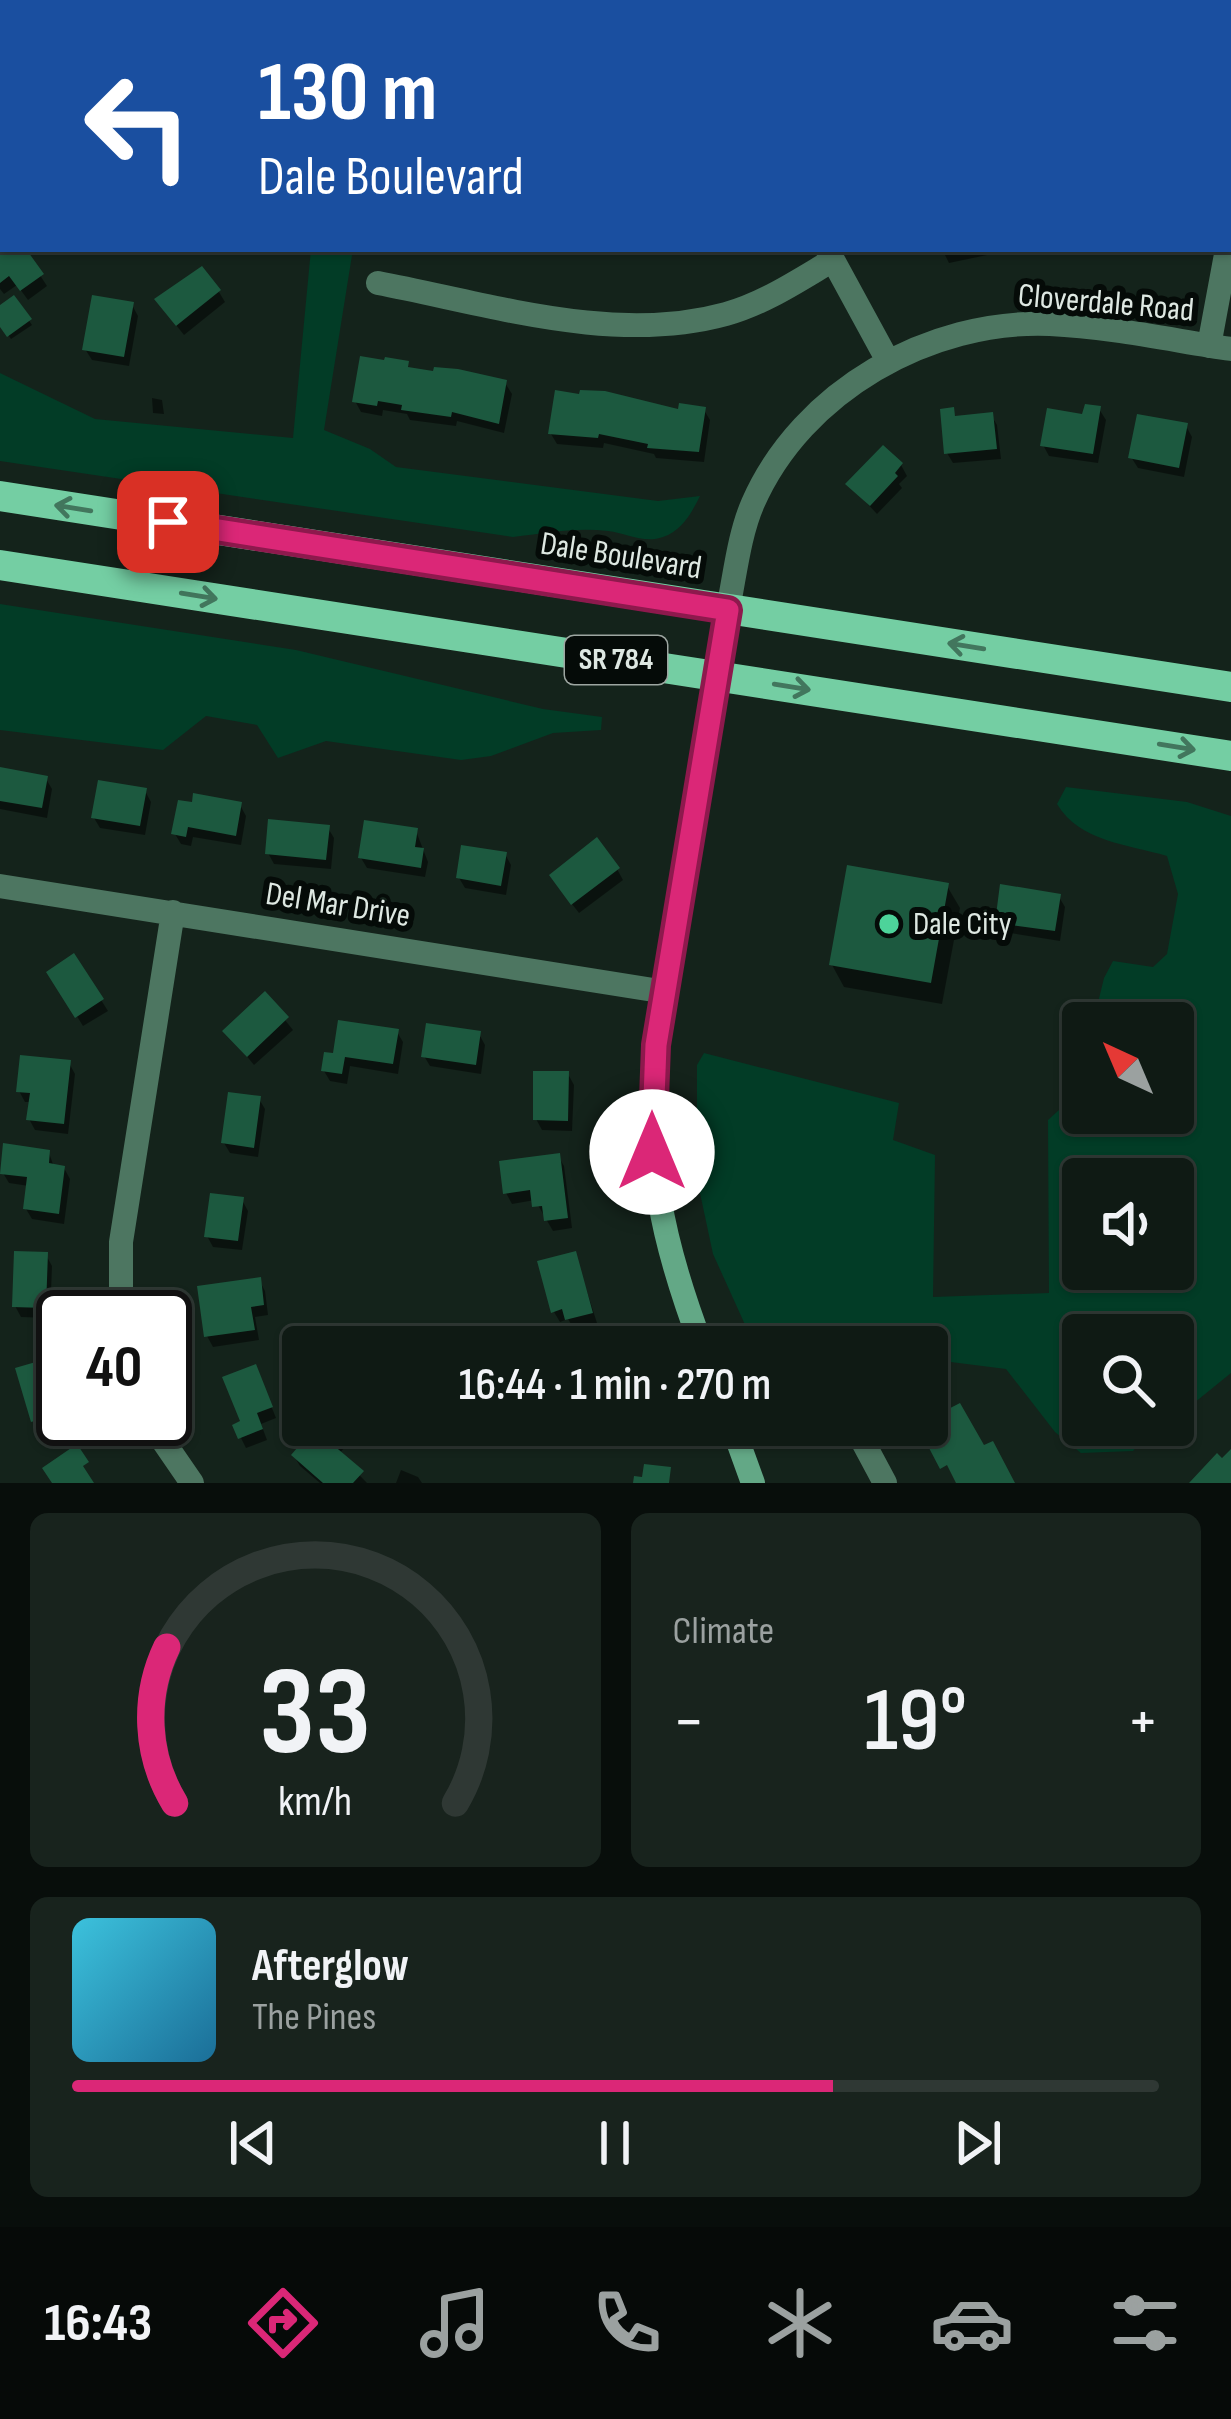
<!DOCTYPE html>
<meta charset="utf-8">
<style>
body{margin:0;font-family:"Sofia Sans Condensed",sans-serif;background:#18231d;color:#f1f3f6;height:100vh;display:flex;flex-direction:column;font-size:45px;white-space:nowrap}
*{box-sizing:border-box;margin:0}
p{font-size:39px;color:#9ba1a0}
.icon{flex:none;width:66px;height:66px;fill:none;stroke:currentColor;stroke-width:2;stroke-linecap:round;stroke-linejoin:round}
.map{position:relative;height:1483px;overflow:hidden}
.side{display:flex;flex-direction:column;gap:30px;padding:30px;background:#080e0b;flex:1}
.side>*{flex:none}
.hud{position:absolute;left:0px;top:0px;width:1233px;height:252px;box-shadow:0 3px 9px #0004,0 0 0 3px #2f3834;background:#1a4fa0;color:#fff;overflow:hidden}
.needle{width:78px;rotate:316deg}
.buttons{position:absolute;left:1062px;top:1002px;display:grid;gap:24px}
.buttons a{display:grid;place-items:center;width:132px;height:132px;border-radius:12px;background:#0f1a14;box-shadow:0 3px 9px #0004,0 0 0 3px #2f3834;font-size:60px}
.speed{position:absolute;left:36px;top:1290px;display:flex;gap:24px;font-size:60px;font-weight:700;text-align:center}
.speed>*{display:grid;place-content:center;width:156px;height:156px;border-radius:50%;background:#0f1a14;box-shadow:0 3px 9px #0004,0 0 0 3px #2f3834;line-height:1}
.speed .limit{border:6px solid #111;border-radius:18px;background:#fff;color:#111}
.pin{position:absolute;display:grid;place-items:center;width:102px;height:102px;color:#fff;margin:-51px;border-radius:24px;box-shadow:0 6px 18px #0006}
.me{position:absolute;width:132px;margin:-66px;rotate:0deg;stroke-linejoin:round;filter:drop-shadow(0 0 9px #0008)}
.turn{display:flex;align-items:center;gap:42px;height:252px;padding:0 60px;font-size:54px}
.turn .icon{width:156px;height:156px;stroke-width:2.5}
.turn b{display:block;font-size:84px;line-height:102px}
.big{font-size:90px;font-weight:600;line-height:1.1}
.side .widget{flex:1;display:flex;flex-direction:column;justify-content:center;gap:18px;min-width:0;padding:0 42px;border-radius:18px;background:#18231d}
.side .dial{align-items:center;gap:0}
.dial svg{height:312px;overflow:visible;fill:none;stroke:#2f3834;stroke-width:7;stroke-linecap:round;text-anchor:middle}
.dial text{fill:#f1f3f6;stroke:none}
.song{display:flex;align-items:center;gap:36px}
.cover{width:144px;height:144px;border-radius:18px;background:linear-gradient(135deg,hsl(190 70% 55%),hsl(200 70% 35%))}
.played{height:12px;border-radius:6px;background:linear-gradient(90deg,#db2777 70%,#2f3834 70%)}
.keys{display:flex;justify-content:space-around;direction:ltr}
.heat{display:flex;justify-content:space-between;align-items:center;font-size:66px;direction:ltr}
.side .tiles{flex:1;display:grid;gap:30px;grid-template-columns:1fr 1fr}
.widget:last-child{grid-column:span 2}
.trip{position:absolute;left:282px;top:1326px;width:666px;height:120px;border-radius:12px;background:#0f1a14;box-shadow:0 3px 9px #0004,0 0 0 3px #2f3834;font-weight:600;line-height:120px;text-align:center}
.dock{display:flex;height:192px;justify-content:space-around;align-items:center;background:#060a08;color:#9ba1a0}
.dock .icon{width:84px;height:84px}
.dock .current{color:#db2777}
.dock b{font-size:54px;color:#f1f3f6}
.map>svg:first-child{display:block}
</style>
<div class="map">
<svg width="1231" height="1483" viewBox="0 0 1231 1483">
<rect width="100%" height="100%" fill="#14231b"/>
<path fill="#023c26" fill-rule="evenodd" d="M311,249H353L324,430L370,449L396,467L658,501L700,496C692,512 682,531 663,537C644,544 626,533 608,531C576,527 545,533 513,537L0,461V373L95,419L293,438Z
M0,604L296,650L543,709L602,717L601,730L553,733L491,756L461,760L326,741L278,758L257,725L206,716L163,750L0,730Z
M1066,787L1187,802L1231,816V1373L1194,1403L1173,1414V1335H1083V1425H1155L1133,1451L1081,1453L1055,1432L1006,1369L927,1359V1347H775L747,1329L713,1254L697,1179V1065L704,1053L899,1103L893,1140L935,1155L933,1297L1049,1293L1048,1120L1070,1100L1083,1069V1113H1173V1023H1093L1104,978L1113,961L1153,967L1167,954L1178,894L1167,856C1127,844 1080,842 1057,804ZM1173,1179V1269H1083V1179Z"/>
<path fill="#0007" d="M772,0H815L817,3H773Z
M1147,0H1195L1147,3Z
M0,148L3,151V189L0,187Z
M13,249H23L47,286L28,300L17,285L4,294L0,289V252L3,256Z
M593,249H616V254L596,253Z
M942,249H1016L949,263Z
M1020,249H1062L1023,253Z
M219,292L225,302L184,335L164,310Z
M14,299L32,325L11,339L0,323V309Z
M132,305L138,316L129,366L92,360L85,349Z
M407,364L410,370L505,383L512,394L504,433L457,421L456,426L410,420L407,414L383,410L382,416L361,412L355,401Z
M152,398L162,400L164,414L153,413Z
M1099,409L1106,420L1098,463L1049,456L1043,445Z
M704,410L710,420L704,462L656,458L654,454L604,443L603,448L557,444L551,434Z
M952,410L957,419L991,415L997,425L1001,459L953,463L947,453Z
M1186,426L1192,437L1184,477L1138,468L1131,457Z
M901,465L907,476L899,484L902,488L877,514L849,484Z
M0,770L46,779L52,789L47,818L0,809Z
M145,791L151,802L145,835L100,828L94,818Z
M180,803L240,805L246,816L241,845L193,837L191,846L181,844L175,834Z
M328,828L334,838L331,869L274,864L268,853Z
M416,831L428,862L425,877L367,868L361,858Z
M505,854L511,865L506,895L465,888L459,878Z
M617,869L623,880L579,913L558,886Z
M947,886L960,908L942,1004L844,987L832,965Z
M1059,897L1065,907L1060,941L1004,932L998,922Z
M74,957L108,1011L83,1026L50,973Z
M265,995L293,1030L254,1065L226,1031Z
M397,1032L403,1042L398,1074L350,1066L347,1084L330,1081L324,1071L336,1056Z
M479,1034L485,1045L481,1074L430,1066L424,1056Z
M69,1063L75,1074L68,1134L35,1130L29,1119L32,1102H25L19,1091Z
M568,1074L574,1085L572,1131L542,1130L536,1119Z
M259,1099L265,1109L258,1157L230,1153L224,1143Z
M49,1153L54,1167L64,1168L70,1179L64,1224L32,1219L26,1209L29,1186L9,1183L3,1173Z
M558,1156L564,1166L572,1228L553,1231L535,1200L512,1204L506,1193Z
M242,1200L248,1211L242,1250L213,1247L207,1236Z
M575,1254L597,1323L574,1329L568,1319L560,1322L554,1312Z
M46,1255L52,1266L50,1318L21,1317L15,1306Z
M259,1280L265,1291L268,1315L255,1317L259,1340L213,1347L207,1336Z
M52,1361L63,1390V1419L72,1422L40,1432L19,1370Z
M260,1378L276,1418L261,1424L267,1440L246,1448L241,1438Z
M321,1425H335L343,1432L349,1442L339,1454L367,1483H320L300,1466L294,1456Z
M401,1470L418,1477L422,1483H396Z"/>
<path fill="#1c593f" d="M0,247L4,252L26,249L44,274L20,291L9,276L0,283Z
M202,266L221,290L176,326L154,299Z
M14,295L32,319L7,337L0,327V305Z
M92,295L134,302L124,357L82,350Z
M360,356L384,360L385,357L409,361L408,367L433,371L434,367L458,369L507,380L499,424L452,412L451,417L401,410L402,405L378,401L377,406L352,402Z
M555,390L579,394L580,390L605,391L678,409L679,403L706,407L699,452L647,448L648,444L599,434L598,438L548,434Z
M1085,404L1101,406L1093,454L1040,446L1047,408L1082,414Z
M954,407L955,416L993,412L997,449L944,454L940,409Z
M1137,414L1188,423L1179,468L1128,458Z
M883,445L903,463L895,473L898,476L870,506L845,484Z
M0,767L48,776L42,808L0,801Z
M98,780L147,788L140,826L91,818Z
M193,793L242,802L236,836L188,827L186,837L171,834L178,800L192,802Z
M268,819L330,825L326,860L265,854Z
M364,820L418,828L415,847L424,848L421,868L358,858Z
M597,837L620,868L571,905L549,875Z
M461,845L507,852L501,886L456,878Z
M847,865L949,883L931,983L829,965Z
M1000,884L1061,894L1055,931L995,923Z
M74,953L104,999L75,1018L46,972Z
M265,991L289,1017L247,1057L222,1031Z
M338,1020L399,1029L393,1064L345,1057L342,1074L321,1071L324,1052L333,1053Z
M426,1023L481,1031L476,1065L421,1057Z
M20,1055L71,1060L64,1124L26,1120L30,1093L16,1092Z
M533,1071H569L568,1121L533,1120Z
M228,1092L261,1096L254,1148L221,1143Z
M3,1143L50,1150L49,1163L65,1166L59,1214L23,1209L27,1177L0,1174Z
M560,1153L568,1218L544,1221L542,1206L532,1207L530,1190L503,1194L499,1161Z
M210,1193L244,1197L238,1241L204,1237Z
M14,1251L48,1252L46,1308L12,1307Z
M576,1251L593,1313L565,1320L562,1309L551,1313L537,1261Z
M261,1277L264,1305L251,1307L255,1330L204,1337L197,1286Z
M53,1357L63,1392V1413L31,1422L15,1368Z
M256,1364L273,1407L257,1413L263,1429L238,1439L232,1425L240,1421L222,1377Z
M960,1403L984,1445L993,1441L1015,1483H956L947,1465L940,1469L917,1425H927V1420Z
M317,1425H339L345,1430L332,1444L364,1471L353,1483H323L291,1455Z
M77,1444L89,1462L83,1466L94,1483H52L42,1468Z
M1231,1449V1483H1189L1217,1453L1222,1458Z
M644,1464L671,1467L669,1483H633L634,1476L642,1477Z"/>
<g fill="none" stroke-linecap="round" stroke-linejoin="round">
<path stroke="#4d7661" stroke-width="12" d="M1230,109H1231"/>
<path stroke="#4d7661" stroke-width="24" d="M68,0V3
M691,0L693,3
M0,74H3
M1230,230L1231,225
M827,249L888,361
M378,283C489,304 614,345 726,314C765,303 799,280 833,260
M1209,346L1227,249
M728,609C735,575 739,535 753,503C802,391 930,319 1050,324C1110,327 1171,340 1231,349
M0,886L666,992
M121,1317V1242L173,912
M148,1419L192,1483
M854,1425L885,1483"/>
<path stroke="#63a886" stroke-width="24" d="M702,1347C660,1236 646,1164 656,1045L728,609
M732,1425L753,1483"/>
<path stroke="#74cea3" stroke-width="30" d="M0,496L1231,687
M0,565L1231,756"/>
</g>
<defs><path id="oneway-shaft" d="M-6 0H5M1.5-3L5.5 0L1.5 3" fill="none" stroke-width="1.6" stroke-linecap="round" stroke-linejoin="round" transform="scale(3)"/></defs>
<g stroke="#42765d">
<use href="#oneway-shaft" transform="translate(73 508) rotate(-171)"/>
<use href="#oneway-shaft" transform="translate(199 596) rotate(9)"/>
<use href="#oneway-shaft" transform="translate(966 646) rotate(-171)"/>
<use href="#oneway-shaft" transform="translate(792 687) rotate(9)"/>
<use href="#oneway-shaft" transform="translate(1177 747) rotate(9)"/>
</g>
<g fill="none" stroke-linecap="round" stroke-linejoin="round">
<g stroke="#8e194d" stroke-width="30">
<path id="route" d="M168,522L728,610L656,1045L652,1152"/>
</g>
<use href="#route" stroke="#db2777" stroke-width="21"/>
</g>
<circle fill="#4dd39a" stroke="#050b08" stroke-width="4.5" cx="889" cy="924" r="12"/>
<g text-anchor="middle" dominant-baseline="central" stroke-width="12" stroke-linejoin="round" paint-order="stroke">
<rect fill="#050b08" stroke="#9da6a1" stroke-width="3" x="565" y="636" width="102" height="48" rx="9"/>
<g font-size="30" font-weight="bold" fill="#dee8e2">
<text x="616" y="660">SR 784</text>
</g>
<g font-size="33" fill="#dee8e2" stroke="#050b08">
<text transform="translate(1106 303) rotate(5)">Cloverdale Road</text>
<text transform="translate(621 556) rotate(9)">Dale Boulevard</text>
<text transform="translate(338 905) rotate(9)">Del Mar Drive</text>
</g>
<g font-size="33" fill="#dee8e2" stroke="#050b08" text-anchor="start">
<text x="913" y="924">Dale City</text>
</g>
</g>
</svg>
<div class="buttons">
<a><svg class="needle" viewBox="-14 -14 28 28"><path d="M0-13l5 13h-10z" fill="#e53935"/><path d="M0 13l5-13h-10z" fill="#9ba1a0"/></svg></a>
<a><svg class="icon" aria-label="sound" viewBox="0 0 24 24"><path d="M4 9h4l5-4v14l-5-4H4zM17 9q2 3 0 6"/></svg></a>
<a><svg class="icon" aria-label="search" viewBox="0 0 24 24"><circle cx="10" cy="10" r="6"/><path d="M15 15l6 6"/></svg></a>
</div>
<div class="speed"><div class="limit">40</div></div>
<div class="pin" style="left:168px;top:522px;background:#d93025"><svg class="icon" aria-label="arrive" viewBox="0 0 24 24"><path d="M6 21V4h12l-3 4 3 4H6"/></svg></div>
<svg class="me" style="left:652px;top:1152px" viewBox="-20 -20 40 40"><circle r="19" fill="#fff"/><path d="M0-13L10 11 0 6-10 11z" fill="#db2777"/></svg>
<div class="trip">16:44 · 1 min · 270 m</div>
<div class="hud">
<div class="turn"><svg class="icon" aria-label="left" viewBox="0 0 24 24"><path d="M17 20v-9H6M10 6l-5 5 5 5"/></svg><div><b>130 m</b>Dale Boulevard</div></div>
</div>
</div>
<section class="side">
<div class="tiles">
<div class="widget dial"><svg viewBox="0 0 100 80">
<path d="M14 69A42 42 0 1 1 86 69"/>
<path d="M14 69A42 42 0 0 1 12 29" stroke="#db2777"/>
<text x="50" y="56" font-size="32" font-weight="700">33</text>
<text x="50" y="72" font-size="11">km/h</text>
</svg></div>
<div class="widget"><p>Climate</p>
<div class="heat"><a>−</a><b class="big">19°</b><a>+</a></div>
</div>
<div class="widget">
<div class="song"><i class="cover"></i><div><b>Afterglow</b><p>The Pines</p></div></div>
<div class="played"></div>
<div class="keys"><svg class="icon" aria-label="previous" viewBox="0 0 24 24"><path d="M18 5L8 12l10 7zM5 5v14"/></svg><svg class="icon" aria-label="pause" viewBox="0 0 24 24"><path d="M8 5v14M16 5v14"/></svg><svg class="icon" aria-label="next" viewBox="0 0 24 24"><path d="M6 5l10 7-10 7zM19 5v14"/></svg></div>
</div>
</div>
</section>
<nav class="dock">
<b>16:43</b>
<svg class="icon current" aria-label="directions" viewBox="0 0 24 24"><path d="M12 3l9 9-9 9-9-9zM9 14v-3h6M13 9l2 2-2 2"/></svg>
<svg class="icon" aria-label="music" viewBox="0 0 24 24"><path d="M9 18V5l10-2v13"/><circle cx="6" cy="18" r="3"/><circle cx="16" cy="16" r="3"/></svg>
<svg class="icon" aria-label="phone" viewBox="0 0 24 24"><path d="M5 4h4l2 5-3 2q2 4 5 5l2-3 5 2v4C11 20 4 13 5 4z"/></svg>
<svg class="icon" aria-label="climate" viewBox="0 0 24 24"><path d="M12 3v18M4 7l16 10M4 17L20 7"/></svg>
<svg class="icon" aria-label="car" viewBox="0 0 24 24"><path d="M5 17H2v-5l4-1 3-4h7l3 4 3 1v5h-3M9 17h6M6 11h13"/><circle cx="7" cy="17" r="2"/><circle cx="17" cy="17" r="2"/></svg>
<svg class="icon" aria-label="filters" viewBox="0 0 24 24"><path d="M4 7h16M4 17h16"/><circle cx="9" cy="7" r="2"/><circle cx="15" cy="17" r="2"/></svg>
</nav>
